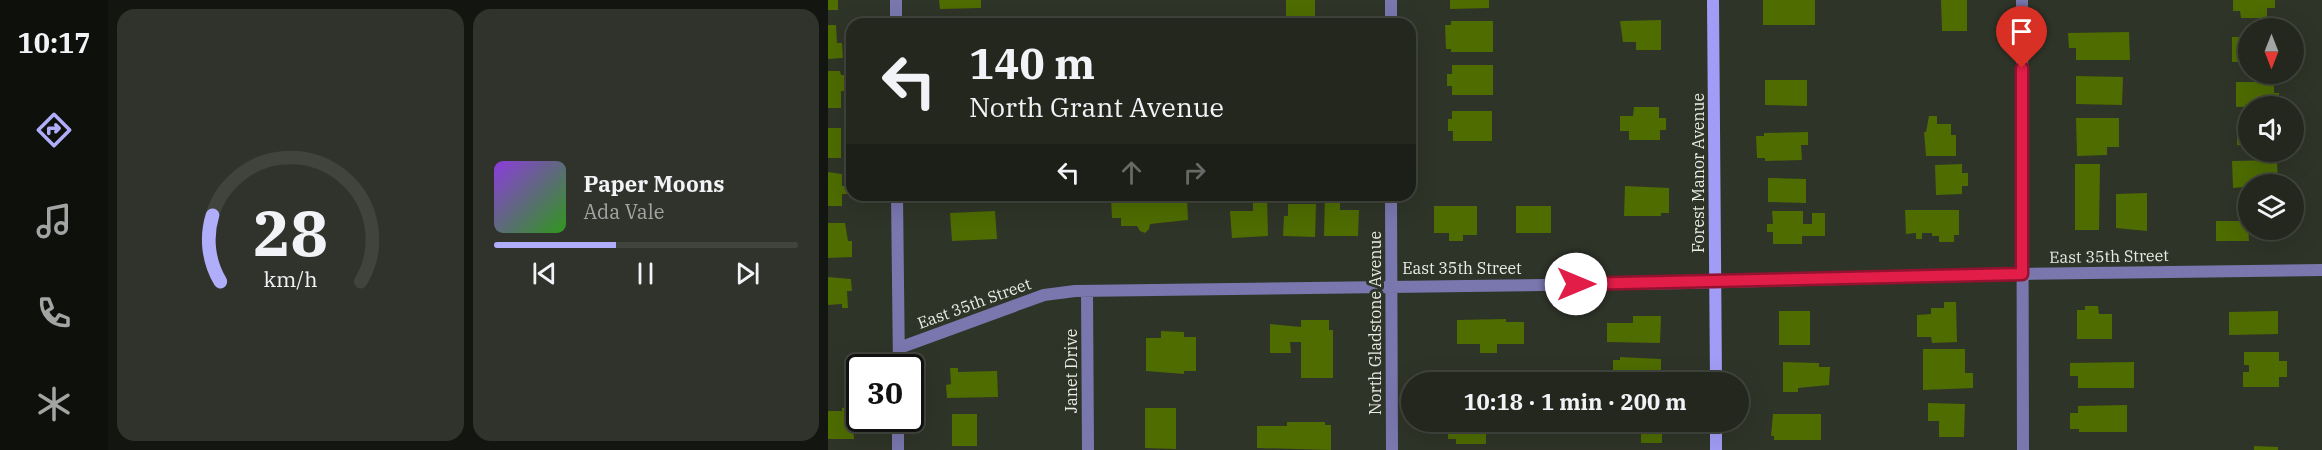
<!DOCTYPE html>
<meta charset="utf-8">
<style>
body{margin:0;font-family:"IBM Plex Serif",serif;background:#2f332b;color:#f1f3f6;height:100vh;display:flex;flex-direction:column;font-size:22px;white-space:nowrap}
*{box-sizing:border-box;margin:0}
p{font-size:20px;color:#a3a5a4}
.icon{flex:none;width:33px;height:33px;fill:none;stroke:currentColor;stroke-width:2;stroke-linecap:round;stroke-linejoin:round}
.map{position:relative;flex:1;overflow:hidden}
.details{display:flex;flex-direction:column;gap:9px;padding:9px;background:#131510;width:720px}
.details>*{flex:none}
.guide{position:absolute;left:18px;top:18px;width:570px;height:183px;border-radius:18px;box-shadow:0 6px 24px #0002,0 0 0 2px #40443c;background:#23271e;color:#f1f3f6;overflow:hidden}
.needle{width:39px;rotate:180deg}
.controls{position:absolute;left:1410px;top:18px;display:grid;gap:12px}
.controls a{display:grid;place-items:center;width:66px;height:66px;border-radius:50%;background:#23271e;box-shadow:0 6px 24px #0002,0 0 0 2px #40443c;font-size:30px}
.speed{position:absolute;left:18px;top:354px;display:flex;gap:12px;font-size:30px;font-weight:700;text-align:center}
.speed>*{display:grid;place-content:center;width:78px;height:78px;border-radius:50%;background:#23271e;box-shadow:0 6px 24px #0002,0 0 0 2px #40443c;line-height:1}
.speed .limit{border:3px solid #111;border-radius:9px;background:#fff;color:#111}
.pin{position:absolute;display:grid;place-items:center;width:51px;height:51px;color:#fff;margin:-62px -26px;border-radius:50% 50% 50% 0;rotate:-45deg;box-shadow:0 0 6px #0007}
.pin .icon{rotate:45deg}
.me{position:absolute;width:66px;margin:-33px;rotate:90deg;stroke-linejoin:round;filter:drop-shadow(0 0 4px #0008)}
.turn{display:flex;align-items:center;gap:21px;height:126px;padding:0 24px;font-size:27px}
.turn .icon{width:78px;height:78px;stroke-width:2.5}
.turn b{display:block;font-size:42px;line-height:51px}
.lanes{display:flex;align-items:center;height:57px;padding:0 24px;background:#0003;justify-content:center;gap:30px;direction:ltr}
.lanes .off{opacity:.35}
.details .tile{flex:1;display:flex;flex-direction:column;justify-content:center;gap:9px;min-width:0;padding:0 21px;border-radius:18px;background:#2f332b}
.details .dial{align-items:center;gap:0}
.dial svg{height:156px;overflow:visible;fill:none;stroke:#40443c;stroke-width:7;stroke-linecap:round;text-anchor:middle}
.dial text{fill:#f1f3f6;stroke:none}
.song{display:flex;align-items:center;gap:18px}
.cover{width:72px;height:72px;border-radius:9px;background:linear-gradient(135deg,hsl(270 70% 55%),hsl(110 70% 35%))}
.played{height:6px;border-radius:3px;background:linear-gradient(90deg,#b0aefa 40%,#40443c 40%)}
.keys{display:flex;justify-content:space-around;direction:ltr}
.details .tiles{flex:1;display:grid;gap:9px;grid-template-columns:repeat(2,1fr)}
.trip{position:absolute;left:573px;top:372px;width:348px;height:60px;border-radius:30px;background:#23271e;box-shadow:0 6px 24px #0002,0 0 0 2px #40443c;font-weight:800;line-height:60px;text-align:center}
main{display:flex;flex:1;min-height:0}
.tabs{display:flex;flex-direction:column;width:108px;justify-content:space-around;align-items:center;background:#0e100c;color:#a3a5a4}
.tabs .icon{width:42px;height:42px}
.tabs .on{color:#b0aefa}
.tabs b{font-size:27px;color:#f1f3f6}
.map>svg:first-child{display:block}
</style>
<main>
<nav class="tabs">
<b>10:17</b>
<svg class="icon on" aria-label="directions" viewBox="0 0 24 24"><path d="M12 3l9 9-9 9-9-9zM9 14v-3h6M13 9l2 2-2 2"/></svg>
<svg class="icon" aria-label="music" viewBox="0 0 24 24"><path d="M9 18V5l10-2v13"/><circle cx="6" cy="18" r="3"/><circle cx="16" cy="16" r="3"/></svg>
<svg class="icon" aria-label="phone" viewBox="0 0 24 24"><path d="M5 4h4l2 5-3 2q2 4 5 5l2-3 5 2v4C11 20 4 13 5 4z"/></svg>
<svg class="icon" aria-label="climate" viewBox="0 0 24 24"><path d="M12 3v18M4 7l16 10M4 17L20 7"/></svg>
</nav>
<section class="details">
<div class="tiles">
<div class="tile dial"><svg viewBox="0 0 100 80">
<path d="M14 69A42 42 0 1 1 86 69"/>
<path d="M14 69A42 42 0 0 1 10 35" stroke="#b0aefa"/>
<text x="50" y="56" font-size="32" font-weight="700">28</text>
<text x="50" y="72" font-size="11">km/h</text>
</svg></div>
<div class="tile">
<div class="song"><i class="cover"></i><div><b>Paper Moons</b><p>Ada Vale</p></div></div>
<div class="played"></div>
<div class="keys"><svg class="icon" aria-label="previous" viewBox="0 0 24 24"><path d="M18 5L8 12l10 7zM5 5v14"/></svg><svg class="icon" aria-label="pause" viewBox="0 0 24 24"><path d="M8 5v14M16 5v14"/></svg><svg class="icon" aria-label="next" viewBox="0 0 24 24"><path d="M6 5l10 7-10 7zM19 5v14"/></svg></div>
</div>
</div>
</section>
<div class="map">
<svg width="1494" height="450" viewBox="0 0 1494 450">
<rect width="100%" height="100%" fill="#2f3428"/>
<path fill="#4e6c00" d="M0,0H10V10H0Z
M111,0H153V8L112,9Z
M458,0H487V19H493V24H454V20H458Z
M622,0H661V8L622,9Z
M935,0H987V25H935Z
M1113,0H1139V31H1114Z
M1405,0H1447V8H1439V18H1413L1412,11H1405Z
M833,20V50H808V42H795L792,21Z
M623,21H665V52H623V49H618L617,25H623Z
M0,25H8L9,43H14L15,58L0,59Z
M1301,32L1302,60H1248V48H1241L1240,33Z
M1404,37H1420V62H1404Z
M624,65H665V95H624V86H619V74H624Z
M0,71H12L13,75H17V91H13V108H0Z
M1248,76L1295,77L1294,105L1248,104Z
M937,80H979V106L937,105Z
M1408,82H1446V93H1451V104L1447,106L1408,107Z
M806,107H831V118H838V130H832V140H801V131H792V116H805Z
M624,111H664V141H625V131H620V119H624Z
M1101,116H1109V124H1123V135H1128V156H1098L1096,132H1098Z
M1248,118H1291V147H1279V155L1249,156Z
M1416,120H1420V146L1409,145V134H1416Z
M0,128H13V158H0Z
M980,132V145H973L974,160L937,161V158H929L928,136H936V133Z
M1449,160L1450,184L1405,188L1404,161Z
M1134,164V173H1140V186H1134V194L1108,195L1107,165Z
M1247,164H1272L1271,230H1247Z
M0,172L14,174V186H20V194H14V206H0Z
M940,178L978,179V203L940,202Z
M797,186L841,188V213H833V216H796Z
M1319,193V231L1288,228V194Z
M126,195H164V201L127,203Z
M425,195H439L440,236L404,238L402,211H425Z
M497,195H518V203L512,202V210H531L530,236H496Z
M359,198L360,220L322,224L321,229L317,233L312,231L309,226H293V218H284L283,199Z
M460,204H488L487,237L455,236L456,216H460Z
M606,206H649V235H635V241H621V233H606Z
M688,206H723V233H688Z
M1077,210H1131V235H1126V242H1111V236H1104V233H1094V239H1088V233L1078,234Z
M167,211L169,239L124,241L122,213Z
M944,211H975V224H984V213H997V236H974V244H945V232H939V224H945Z
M1388,221H1420L1421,241H1388Z
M0,223H17L20,241H24V257L0,258Z
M0,277L23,279L24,291H19L20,308H14V304L0,305Z
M1116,302H1128L1129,342L1104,343L1103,337H1089V315L1103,314V308H1116Z
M1257,306H1270L1271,314H1284V339H1249V310H1257Z
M951,311H982V345H951Z
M1450,311V334L1401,335V312Z
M805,316H833L832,343L779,342V323H805Z
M678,319V322H696V344H669V353H652V344H629V320Z
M473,320H501V330H505V378H473V342H462L463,353H442V324L473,327Z
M333,331L356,332V337H368V371H356V374L318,371V338H333Z
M1095,349H1137V373H1145V388L1095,390Z
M1416,352H1451V361H1459V377H1451V387H1415V372H1421V365H1416Z
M792,357L833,359V382H785V360H792Z
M955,362L991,363V367H1002L1001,385L970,388V392H955Z
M1306,362V388H1250V376H1242V363Z
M122,368H130V372L169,371L170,397L119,398L118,385L123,384Z
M1100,403L1137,404L1136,437H1111V421H1100Z
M1299,405V432H1251V429H1242V413H1250V406Z
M14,408H20V426H25L26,439H0V411H14Z
M317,408H348V449L317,448Z
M124,414H149V446H124Z
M945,414H993V440H946V436H943Z
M459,422H497V425H503V450L429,448V426H459Z
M627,422H658V444H628V439H620V427H627Z
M798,422H834V443H813V433H798Z
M1426,446L1450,447V450H1426Z"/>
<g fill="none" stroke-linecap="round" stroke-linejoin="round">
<path stroke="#7977ae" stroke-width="12" d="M68,0V24
M1194,0L1195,450
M563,24V0
M69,195L71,368
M563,195L564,450
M259,291L260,450
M71,348L216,295L247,291L863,283L1194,274L1494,270
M70,450V418"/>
<path stroke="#a19df6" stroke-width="12" d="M885,0L888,382
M888,422V450"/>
</g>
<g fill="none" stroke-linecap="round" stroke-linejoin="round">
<g stroke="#92132f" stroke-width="15">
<path id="route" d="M748,284L1194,274V68"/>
</g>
<use href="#route" stroke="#e11d48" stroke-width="10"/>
</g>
<g text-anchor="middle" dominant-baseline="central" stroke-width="6" stroke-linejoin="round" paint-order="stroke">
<g font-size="16" fill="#e8ece4" stroke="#2f3428">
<text transform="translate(870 173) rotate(-90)">Forest Manor Avenue</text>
<text transform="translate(1281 256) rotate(-1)">East 35th Street</text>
<text x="634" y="268">East 35th Street</text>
<text transform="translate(146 303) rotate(-20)">East 35th Street</text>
<text transform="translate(547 323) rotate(-90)">North Gladstone Avenue</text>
<text transform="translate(243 371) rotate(-90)">Janet Drive</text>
</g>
</g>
</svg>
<div class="controls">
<a><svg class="needle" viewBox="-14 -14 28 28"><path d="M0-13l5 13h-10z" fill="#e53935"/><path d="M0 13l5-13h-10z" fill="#a3a5a4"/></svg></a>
<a><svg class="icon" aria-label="sound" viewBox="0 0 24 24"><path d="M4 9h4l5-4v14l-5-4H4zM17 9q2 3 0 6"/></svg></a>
<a><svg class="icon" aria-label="layers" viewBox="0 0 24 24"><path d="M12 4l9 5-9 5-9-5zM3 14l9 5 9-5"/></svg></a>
</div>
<div class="speed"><div class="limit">30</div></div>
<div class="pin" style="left:1194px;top:68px;background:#d93025"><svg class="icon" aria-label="arrive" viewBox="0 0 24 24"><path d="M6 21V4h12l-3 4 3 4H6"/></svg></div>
<svg class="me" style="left:748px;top:284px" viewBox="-20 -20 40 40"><circle r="19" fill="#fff"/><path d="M0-13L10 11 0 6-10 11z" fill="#e11d48"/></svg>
<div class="trip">10:18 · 1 min · 200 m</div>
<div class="guide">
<div class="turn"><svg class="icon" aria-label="left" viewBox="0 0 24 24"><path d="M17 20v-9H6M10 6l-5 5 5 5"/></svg><div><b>140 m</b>North Grant Avenue</div></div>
<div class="lanes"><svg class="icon" aria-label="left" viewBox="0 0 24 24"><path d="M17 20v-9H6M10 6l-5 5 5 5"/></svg><svg class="icon off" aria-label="ahead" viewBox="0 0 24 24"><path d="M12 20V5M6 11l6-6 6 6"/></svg><svg class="icon off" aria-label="right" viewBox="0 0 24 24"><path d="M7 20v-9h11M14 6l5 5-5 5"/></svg></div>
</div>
</div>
</main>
